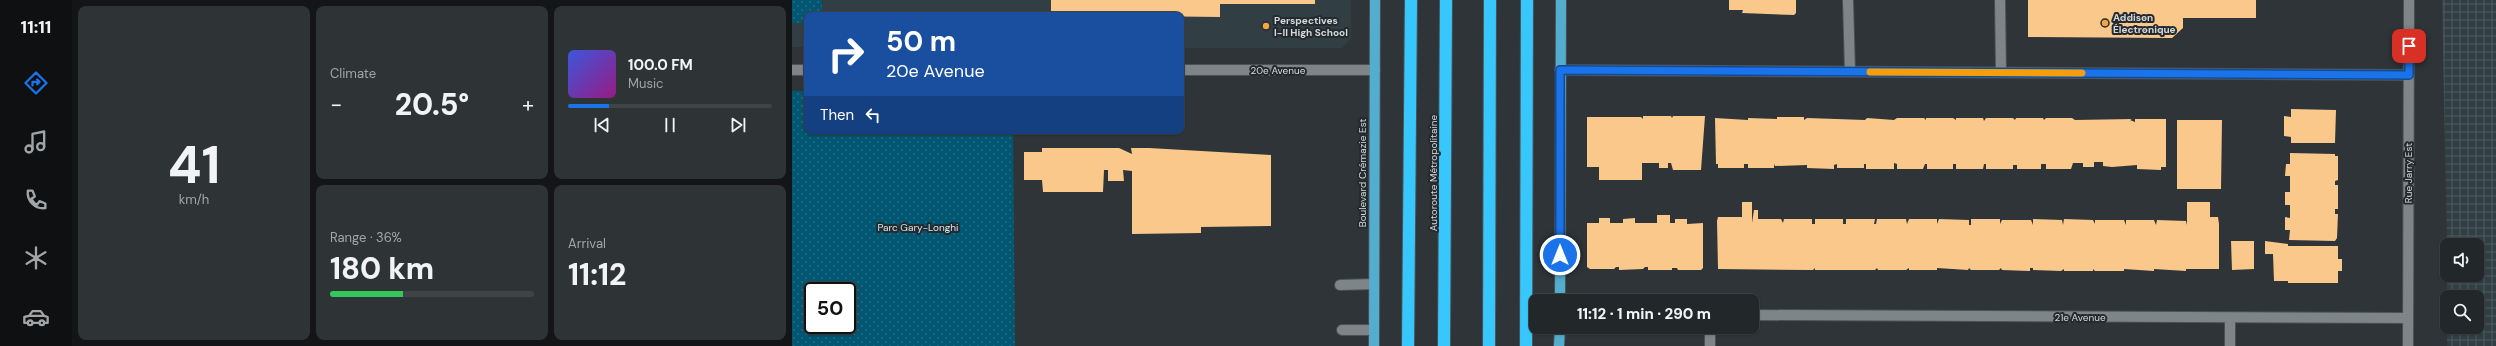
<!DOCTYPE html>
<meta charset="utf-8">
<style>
body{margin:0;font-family:"DM Sans",sans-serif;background:#2e3336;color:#f1f3f6;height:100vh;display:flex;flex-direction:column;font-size:15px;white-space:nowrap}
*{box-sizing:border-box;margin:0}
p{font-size:13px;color:#a2a5a8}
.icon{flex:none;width:22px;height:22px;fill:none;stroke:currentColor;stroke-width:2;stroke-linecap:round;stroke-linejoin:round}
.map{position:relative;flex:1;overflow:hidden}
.side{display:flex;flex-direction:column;gap:6px;padding:6px;background:#131517;width:720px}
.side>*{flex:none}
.guide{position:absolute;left:12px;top:12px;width:380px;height:122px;border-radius:8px;box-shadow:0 1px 3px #0004,0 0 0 1px #3f4447;background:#1a4fa0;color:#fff;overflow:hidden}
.controls{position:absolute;left:1648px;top:238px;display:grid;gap:8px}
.controls a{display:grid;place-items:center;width:44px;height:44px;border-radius:8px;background:#22272a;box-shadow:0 1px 3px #0004,0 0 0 1px #3f4447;font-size:20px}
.speed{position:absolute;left:12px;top:282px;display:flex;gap:8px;font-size:20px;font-weight:700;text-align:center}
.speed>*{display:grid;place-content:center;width:52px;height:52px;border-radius:50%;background:#22272a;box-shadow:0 1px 3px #0004,0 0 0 1px #3f4447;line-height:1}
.speed .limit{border:2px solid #111;border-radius:6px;background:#fff;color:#111}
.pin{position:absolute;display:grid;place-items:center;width:34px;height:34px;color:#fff;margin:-17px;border-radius:8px;box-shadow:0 2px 6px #0006}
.me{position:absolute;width:44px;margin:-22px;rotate:0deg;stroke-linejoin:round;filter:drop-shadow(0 0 3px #0008)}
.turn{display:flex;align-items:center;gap:14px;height:84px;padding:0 16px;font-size:18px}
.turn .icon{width:52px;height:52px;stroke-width:2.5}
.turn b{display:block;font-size:28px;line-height:34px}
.then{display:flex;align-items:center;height:38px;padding:0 16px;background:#0003;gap:8px;font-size:15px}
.big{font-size:30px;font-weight:800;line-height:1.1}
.side .card{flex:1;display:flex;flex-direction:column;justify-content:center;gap:6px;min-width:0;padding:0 14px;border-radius:8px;background:#2e3336}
.side .dial{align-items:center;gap:0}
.dial b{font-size:52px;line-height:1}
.song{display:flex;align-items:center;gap:12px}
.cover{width:48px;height:48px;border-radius:6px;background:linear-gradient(135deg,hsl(230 70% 55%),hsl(310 70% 35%))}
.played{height:4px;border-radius:2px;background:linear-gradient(90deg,#1a73e8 20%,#3f4447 20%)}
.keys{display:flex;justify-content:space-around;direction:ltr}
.heat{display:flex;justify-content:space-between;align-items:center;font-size:22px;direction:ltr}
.charge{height:6px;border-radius:3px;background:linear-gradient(90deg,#34c759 36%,#3f4447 0)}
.side .tiles{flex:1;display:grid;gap:6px;grid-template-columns:repeat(3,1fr)}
.card:first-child{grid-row:span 2}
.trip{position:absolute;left:737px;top:294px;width:230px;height:40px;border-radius:8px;background:#22272a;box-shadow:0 1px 3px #0004,0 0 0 1px #3f4447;font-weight:800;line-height:40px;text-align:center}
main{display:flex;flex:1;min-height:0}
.tabs{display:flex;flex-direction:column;width:72px;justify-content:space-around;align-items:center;background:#0e1011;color:#a2a5a8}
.tabs .icon{width:28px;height:28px}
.tabs .on{color:#1a73e8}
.tabs b{font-size:18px;color:#f1f3f6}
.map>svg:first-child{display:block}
</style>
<main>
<nav class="tabs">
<b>11:11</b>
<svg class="icon on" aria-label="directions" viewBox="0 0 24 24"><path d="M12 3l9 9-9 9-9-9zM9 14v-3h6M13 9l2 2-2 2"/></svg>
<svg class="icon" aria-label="music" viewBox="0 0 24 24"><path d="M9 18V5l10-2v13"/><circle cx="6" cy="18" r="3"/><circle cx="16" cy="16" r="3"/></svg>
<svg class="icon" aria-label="phone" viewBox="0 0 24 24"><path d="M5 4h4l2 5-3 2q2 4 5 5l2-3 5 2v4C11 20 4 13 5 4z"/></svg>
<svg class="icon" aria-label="climate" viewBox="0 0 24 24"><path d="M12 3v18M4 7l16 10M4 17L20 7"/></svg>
<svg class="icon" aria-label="car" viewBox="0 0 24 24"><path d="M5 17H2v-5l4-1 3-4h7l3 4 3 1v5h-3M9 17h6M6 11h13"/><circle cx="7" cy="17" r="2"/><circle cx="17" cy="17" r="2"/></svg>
</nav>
<section class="side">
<div class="tiles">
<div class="card dial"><b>41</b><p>km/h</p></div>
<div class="card"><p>Climate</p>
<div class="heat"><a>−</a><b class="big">20.5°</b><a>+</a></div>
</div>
<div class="card">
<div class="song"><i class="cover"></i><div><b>100.0 FM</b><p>Music</p></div></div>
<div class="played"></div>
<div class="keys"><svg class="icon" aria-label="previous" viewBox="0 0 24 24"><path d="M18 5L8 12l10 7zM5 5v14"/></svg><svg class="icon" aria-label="pause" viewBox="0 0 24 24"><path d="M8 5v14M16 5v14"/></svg><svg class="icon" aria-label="next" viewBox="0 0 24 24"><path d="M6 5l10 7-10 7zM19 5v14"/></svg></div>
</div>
<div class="card"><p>Range · 36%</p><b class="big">180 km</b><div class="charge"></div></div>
<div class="card"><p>Arrival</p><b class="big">11:12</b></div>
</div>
</section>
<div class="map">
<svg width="1704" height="346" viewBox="0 0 1704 346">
<defs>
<pattern id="industrial-grid" width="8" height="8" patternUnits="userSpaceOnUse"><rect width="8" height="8" fill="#313f45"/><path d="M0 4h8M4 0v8" fill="none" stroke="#4e5a5f"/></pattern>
<pattern id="grass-dots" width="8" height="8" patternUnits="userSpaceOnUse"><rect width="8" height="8" fill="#015672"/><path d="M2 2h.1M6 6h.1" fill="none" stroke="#256e86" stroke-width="1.8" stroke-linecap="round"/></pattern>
</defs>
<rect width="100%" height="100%" fill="#2e3438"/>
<path fill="#313f45" d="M0,0H559V38L550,48H389V15H15V47H0Z"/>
<path fill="url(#industrial-grid)" d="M1650,0H1704V346H1655V327H1685V297H1655V275H1685V245H1655Z"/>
<path fill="url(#grass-dots)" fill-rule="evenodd" d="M0,0H30V15H15V23H0Z
M0,91H15V131H221L223,346H0ZM21,291H55V325H21Z"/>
<path fill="#fbc88c" d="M259,0H523V4H428V17L259,15Z
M937,0H1004V13L1002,15L950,13L951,10H937Z
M1236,0H1464V18H1391V28L1380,38L1236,37Z
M1499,109L1544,110L1543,143H1499V137L1492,136V116L1499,117Z
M851,116H879L880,118L881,116H913L909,170H881L879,163H876V168H867V163H850V180H807V167H795V117H849L851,119Z
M985,117H1012V120L1015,118L1073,120L1075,118L1102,120L1105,118H1132L1134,120V118H1161L1164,120V118H1191L1192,121L1194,118H1221L1223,120L1224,118H1251L1252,120L1254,118H1280L1283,120L1340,119L1338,120L1343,122V119H1374V167H1369V170L1345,169V165L1320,167L1311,166V162H1302V167H1291V163H1281L1279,169H1254V164H1249V169H1225V165H1221V169H1194V164H1192L1191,169H1164V164H1161V169H1135V164H1133L1131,169H1105V164L1102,163V169H1074V164H1072V168H1045V164L1042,165V169L1015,168V165L983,166L982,164V168H956V164H952V168H926V164H924L923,118L956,120V118L985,119Z
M1385,120H1430L1429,189H1385Z
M250,148H327L340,154L339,148H357L479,155V226L409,227V233L340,234V171L331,170L332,181H316V170H312L311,192H251L250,180H232V152H250Z
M1498,153L1543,154V156H1546V180L1543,181V185H1546V209H1543V214H1546L1545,238L1543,241L1497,240L1498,230H1493V217L1498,218V205H1493V192H1498V176H1493L1494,164H1498Z
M950,202H960V223L962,210H966V219H989L991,223L992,219H1020V224H1023V219H1051V224H1054V219H1083L1082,224H1084L1085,219H1114L1115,224L1117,219H1145V224L1147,219L1177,220V225H1179V219H1208V224L1210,220H1239L1241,225V219L1270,220L1271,225L1272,219L1301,220L1303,224V220H1332L1334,225V220H1362L1364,225L1365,220L1394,221L1395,225V202H1418V217H1426L1427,224V269H1394V271L1362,269V271L1332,269V271H1303L1301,269V271H1272V269L1269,271L1241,270V268H1238V271L1210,270L1209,268L1207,270H1179L1177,268L1176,270L1145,268V270H1117V268L1114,270H1086L1085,268L1083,270H1023V268L1021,270L926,269L925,221L926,217H950Z
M865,215H878V223H883V219H895V224L911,223V268L909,270H886L885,268H880V270H856V267H853L851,269L827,270V267H824L822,269H798L795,267V223H807V218H818V223H831V219L843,218V223H865Z
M1439,241H1462V269L1440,270Z
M1473,241L1496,244V246H1546V259H1550V271H1546V283H1496V281H1482L1481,254H1473Z"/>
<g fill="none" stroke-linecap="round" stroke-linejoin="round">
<g stroke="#4b5154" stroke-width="12">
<path id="minor" d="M1056,0L1058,72
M1208,0L1209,72
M0,70H15
M389,70H583
M768,70L1617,75
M548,285L582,284
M960,315L1616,318
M918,327V346
M550,330H582
M1438,346V318
M1616,346L1617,0"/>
</g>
<g stroke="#4b5154" stroke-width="12">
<path id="major" d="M768,301L769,0
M582,346L583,0
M767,346L768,327"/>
</g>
<g stroke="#4b5154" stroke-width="14">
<path id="highway" d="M616,346L619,0
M652,346L654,0
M697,346L698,0
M734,346L735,0"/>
</g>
<use href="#minor" stroke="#7d8589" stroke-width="10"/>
<use href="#major" stroke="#53adcf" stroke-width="10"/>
<use href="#highway" stroke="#37c7fd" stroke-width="12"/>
</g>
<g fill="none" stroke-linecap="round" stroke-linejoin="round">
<g stroke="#114b97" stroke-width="10">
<path id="route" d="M768,255V70L1617,75V46"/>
</g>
<use href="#route" stroke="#1a73e8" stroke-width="7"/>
<path stroke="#f59e0b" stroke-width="7" d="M1078,72L1290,73"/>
</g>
<g fill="#f1a640" stroke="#242a2e" stroke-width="1.5">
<circle cx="1313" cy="23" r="4"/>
<circle cx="474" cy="26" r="4"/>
</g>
<g text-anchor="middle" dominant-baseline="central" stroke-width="4" stroke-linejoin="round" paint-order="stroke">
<g font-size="10" font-weight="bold" fill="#d5d9db" stroke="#242a2e" text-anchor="start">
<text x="1321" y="17">Addison<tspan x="1321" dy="12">Électronique</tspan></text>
<text x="482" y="20">Perspectives<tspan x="482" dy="12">I-II High School</tspan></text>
</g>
<g font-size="10" fill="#d5d9db" stroke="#242a2e">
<text x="486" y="70">20e Avenue</text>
<text transform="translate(570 173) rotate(-90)">Boulevard Crémazie Est</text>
<text transform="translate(641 173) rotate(-90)">Autoroute Métropolitaine</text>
<text transform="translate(1616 173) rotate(-90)">Rue Jarry Est</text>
<text x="1288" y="317">21e Avenue</text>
</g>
<g font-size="10" fill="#cfe7f2" stroke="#242a2e">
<text x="126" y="227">Parc Gary-Longhi</text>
</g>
</g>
</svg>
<div class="controls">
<a><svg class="icon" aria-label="sound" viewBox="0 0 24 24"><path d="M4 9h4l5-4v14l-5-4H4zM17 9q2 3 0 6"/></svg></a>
<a><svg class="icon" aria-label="search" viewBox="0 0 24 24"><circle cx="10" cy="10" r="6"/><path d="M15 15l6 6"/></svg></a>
</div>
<div class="speed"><div class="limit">50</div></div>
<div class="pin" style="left:1617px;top:46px;background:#d93025"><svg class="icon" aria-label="arrive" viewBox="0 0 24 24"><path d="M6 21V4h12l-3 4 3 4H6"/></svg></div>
<svg class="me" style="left:768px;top:255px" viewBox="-20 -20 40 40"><circle r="17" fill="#1a73e8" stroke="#fff" stroke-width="3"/><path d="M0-11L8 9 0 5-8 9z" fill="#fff"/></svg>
<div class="trip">11:12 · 1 min · 290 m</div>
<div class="guide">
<div class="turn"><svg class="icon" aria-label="right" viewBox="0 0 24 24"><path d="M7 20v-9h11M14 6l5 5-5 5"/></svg><div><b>50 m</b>20e Avenue</div></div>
<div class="then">Then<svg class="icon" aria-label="left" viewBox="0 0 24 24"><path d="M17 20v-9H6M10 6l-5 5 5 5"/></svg></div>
</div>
</div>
</main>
